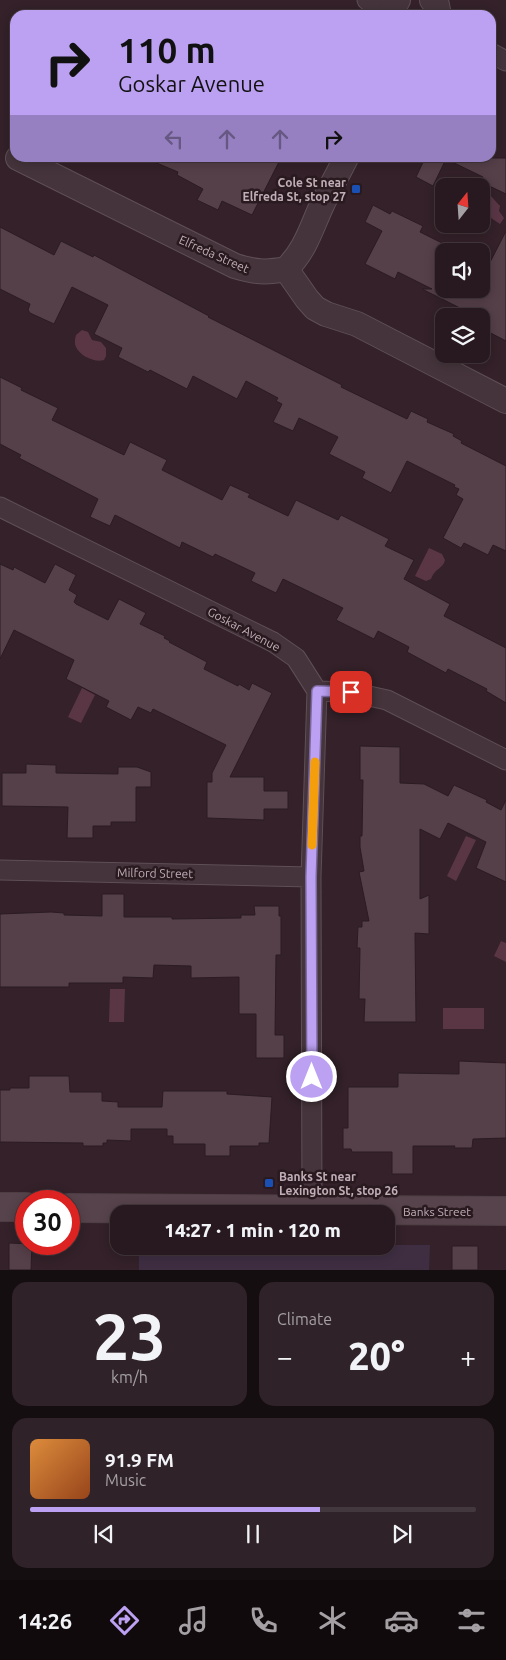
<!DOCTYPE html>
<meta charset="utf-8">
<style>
body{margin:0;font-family:Ubuntu,sans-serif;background:#2f2228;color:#f1f3f6;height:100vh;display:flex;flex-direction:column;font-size:19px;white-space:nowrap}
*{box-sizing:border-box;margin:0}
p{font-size:16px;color:#a4a0a4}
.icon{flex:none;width:28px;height:28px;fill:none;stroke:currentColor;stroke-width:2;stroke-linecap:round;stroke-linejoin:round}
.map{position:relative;height:1270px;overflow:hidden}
.side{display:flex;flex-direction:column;gap:12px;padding:12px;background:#150e11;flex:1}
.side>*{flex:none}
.banner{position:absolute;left:10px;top:10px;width:486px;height:152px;border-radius:15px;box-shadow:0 2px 12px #0003,0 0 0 1px #43383d;background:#bca0f2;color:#111;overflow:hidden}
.needle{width:32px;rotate:17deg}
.tools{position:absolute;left:435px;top:178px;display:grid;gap:10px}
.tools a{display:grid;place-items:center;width:55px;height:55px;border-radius:10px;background:#27191f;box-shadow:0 2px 12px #0003,0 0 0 1px #43383d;font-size:25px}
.speed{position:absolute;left:15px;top:1190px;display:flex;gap:10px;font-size:25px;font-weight:700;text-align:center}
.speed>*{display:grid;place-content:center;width:65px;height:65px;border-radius:50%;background:#27191f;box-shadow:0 2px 12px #0003,0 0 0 1px #43383d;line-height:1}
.speed .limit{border:8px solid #d22;background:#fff;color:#111}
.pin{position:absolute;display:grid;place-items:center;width:42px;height:42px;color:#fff;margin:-21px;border-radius:10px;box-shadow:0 2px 8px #0006}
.me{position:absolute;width:55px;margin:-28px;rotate:0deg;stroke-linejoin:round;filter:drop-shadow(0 0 4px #0008)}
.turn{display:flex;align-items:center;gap:18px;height:105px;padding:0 25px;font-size:22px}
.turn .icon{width:65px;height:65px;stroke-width:2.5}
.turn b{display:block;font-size:35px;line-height:42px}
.lanes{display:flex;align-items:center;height:48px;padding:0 25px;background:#0003;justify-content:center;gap:25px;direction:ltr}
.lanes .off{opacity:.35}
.big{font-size:38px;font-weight:800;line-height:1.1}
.side .tile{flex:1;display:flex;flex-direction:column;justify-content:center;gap:8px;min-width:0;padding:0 18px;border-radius:15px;background:#2f2228}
.side .dial{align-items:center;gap:0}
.dial b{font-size:65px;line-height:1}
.song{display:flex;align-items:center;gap:15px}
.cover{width:60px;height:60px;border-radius:8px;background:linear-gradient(135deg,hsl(30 70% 55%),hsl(20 70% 35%))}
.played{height:5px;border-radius:2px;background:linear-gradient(90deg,#bca0f2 65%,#43383d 65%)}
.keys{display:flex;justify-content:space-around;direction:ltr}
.heat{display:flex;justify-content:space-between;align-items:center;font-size:28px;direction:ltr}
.side .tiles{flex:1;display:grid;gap:12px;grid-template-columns:1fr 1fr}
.tile:last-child{grid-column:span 2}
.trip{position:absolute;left:110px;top:1205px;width:285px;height:50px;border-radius:15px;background:#27191f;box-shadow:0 2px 12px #0003,0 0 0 1px #43383d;font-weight:800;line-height:50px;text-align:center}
.menu{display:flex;height:80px;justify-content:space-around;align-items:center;background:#100a0c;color:#a4a0a4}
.menu .icon{width:35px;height:35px}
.menu .current{color:#bca0f2}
.menu b{font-size:22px;color:#f1f3f6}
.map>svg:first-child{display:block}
</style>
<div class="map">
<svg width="506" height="1270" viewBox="0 0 506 1270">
<rect width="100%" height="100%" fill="#342129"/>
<path fill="#3f2e42" d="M386,1245H430L429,1270H139V1246H386Z"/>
<path fill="#5a3645" d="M481,185L490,189V195L500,206L499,211L504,218L500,224L485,214L481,215V186H478Z
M82,330L88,332L92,340L101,342L106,348V356L104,360C95,363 80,356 76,347C74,343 75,339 76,335Z
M429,548L442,554L445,560C443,569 436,567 431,579L426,581L415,576Z
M82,688L95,695L81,723L68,717Z
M466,836L476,840L456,881L447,876Z
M501,941L506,943V962L494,956Z
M110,989H125L124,1022H109Z
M443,1008H484V1029H443Z"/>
<path fill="#553f49" stroke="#2b1c22" d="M145,158H281L252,215L222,201L218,210L197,200L203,189L177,175L178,172Z
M425,158H506V194L481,182L483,177L446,159L433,186L416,177Z
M373,205L390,214L392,211L423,226L420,232L444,244V289H481V280L506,231V341L481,328V316H463L466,311L422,289H432L398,272L395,279L365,264L382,231L365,222Z
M0,227L54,255L61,241L93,257L94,255L209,316L208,317L342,385L341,387L407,419L411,411L428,419L427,422L454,434L453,436L462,441L461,443L506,466V551L493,545L488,555L464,543L461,548L443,538L463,499L456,495L459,489L454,487L455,485L407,461L391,493L362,478L365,472L329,454L338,437L299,418L293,431L273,422L282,404L276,401L278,398L246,381L237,399L193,376L187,389L150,370L148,372L118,357L122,348L94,334L108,305L72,287L54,324L30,313L28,310L30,304L0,289Z
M0,377L22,388L21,390L58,408L52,420L124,455L130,442L167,460L162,470L222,500L230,485L250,494L248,497L288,516L296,500L338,520L341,515L389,539L385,546L414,560L404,579L450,604L444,616L506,648V703L486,691L487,689L448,669L446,673L407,652L409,647L378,631L374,639L336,620L343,608L283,579L276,593L251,581L255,573L215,554L213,557L182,542L180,548L115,515L110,526L90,517L98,499L19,458L21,455L0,444Z
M0,564L13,570L14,567L45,583L55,564L76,575L69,590L77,595L74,602L76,604L108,620L119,599L146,613L140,624L165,636L164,638L170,641L169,642L207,662L204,669L238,686L239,684L249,690L252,683L272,693L230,777H264V791H288V809H264V820L207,818V782H212V773L226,745L153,709L151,713L138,707L131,720L106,707L109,701L66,679L74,660L14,630L0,659Z
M360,746L400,747V783L424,784L448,796L454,785L487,800L486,802L501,810L506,800V882L476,868L486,842L448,823L440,839L420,829V899L429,895V934L415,933L416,1022H364L365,999H359L360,948H357L358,927H362V921H369L359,872L364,871L360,847V836H362L363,780H360Z
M26,764L56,765V773L118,774V767H137L151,772V787H136V822H111V826H93V838H67L68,807L2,806V773H26Z
M102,894H124V917H172V919L241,918V915H255L254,906H279V916H281V955H276L275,1035H284V1058H256V1014H239V977L191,978V966L154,965L153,978L123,977V983H69V987H0V914L51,912L64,913V915L102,916Z
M459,1061L506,1063V1138L473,1139L472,1148H454L455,1146H413V1174H392V1152H352L351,1149H343V1128H348V1087H398V1073L459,1074Z
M29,1076H69L70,1092H102V1101L118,1102V1107H162L163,1091H227V1094L272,1097L269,1143H259V1146H230V1156H205V1144H173V1136H167V1129H131V1141L107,1140V1143H103V1146H83V1143L0,1142V1090H10V1088H29Z
M9,1243L32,1244L31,1270H9Z
M452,1246H478V1270H452Z"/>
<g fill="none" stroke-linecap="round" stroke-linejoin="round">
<g stroke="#5f4f56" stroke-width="21">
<path id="minor" d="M367,0L388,15
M491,53L506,61
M0,507L273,642L296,658L317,691L351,692L387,700L506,760
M0,870L311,877
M312,1210L311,877L317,691"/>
</g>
<g stroke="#5f4f56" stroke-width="26">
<path id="tertiary" d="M432,0L437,5L439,15
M391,15L392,10L398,0
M18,158L235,266C255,272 265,273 286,269
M286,269L307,299L315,308L326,314L357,324L506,401
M286,269C305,251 311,229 321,207C329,190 338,174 346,158"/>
</g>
<g stroke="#4e3e44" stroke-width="30">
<path id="secondary" d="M0,1207H26
M69,1208L506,1211"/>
</g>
<use href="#minor" stroke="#45343b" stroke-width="19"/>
<use href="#tertiary" stroke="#45343b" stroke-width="24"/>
<use href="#secondary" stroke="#57434b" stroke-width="28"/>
</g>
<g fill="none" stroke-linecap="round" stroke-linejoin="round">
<g stroke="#7a689d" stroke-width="12">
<path id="route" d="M312,1077L311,877L317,691L351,692"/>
</g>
<use href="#route" stroke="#bca0f2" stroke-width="9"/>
<path stroke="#f59e0b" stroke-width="9" d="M312,845L315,762"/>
</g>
<g fill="#1a4fb4" stroke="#291a20" stroke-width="2">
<rect x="351" y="184" width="10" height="10" rx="2.5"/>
<rect x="264" y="1178" width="10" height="10" rx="2.5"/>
</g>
<g text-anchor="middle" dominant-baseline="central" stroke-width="5" stroke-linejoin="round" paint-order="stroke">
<g font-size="12" font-weight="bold" fill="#c1aeb6" stroke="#291a20" text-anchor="end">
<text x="346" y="182">Cole St near<tspan x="346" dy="14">Elfreda St, stop 27</tspan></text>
<text x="279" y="1176" text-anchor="start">Banks St near<tspan x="279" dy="14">Lexington St, stop 26</tspan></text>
</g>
<g font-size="12" fill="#c1aeb6" stroke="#291a20">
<text transform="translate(214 254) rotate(24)">Elfreda Street</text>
<text transform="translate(244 629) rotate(28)">Goskar Avenue</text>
<text transform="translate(155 873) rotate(1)">Milford Street</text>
<text x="437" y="1211">Banks Street</text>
</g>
</g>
</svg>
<div class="tools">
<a><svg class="needle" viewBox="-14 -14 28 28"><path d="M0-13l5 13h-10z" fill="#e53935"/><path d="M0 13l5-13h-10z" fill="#a4a0a4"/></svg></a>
<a><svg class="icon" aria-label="sound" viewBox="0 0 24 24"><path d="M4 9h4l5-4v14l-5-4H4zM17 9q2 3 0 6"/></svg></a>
<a><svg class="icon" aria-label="layers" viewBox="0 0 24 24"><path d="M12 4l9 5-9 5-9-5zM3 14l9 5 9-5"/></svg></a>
</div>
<div class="speed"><div class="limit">30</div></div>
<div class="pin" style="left:351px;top:692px;background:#d93025"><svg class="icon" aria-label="arrive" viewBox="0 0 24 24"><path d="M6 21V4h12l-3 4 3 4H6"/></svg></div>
<svg class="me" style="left:312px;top:1077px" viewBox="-20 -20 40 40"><circle r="17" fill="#bca0f2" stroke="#fff" stroke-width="3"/><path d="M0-11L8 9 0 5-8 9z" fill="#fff"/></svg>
<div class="trip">14:27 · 1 min · 120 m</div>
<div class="banner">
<div class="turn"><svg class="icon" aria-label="right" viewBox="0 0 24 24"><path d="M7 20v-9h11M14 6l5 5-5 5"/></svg><div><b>110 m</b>Goskar Avenue</div></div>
<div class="lanes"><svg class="icon off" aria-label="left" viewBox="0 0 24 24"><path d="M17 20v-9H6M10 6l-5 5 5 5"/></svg><svg class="icon off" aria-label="ahead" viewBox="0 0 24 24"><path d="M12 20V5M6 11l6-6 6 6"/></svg><svg class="icon off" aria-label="ahead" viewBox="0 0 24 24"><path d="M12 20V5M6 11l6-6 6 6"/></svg><svg class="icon" aria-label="right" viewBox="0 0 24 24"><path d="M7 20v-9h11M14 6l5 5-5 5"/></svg></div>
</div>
</div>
<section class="side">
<div class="tiles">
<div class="tile dial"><b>23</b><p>km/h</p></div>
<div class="tile"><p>Climate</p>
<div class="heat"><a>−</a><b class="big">20°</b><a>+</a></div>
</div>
<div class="tile">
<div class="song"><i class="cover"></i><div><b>91.9 FM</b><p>Music</p></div></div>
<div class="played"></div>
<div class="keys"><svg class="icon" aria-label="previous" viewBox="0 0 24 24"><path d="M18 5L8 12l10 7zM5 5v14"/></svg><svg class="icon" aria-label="pause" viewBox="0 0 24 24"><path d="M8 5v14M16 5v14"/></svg><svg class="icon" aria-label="next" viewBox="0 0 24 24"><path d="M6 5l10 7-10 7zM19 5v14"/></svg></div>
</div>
</div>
</section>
<nav class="menu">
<b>14:26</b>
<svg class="icon current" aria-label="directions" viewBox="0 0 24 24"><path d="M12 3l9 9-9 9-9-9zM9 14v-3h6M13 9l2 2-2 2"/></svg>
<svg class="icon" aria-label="music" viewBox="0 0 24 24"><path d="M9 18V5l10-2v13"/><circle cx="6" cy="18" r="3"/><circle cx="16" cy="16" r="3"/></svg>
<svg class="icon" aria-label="phone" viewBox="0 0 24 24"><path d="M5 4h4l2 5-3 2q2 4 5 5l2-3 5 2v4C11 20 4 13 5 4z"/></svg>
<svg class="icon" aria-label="climate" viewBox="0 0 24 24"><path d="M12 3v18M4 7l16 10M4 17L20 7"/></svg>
<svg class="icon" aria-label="car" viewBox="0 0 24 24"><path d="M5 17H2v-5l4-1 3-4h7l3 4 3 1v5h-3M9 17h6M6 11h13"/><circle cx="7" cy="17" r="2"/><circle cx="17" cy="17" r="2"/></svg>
<svg class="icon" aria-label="filters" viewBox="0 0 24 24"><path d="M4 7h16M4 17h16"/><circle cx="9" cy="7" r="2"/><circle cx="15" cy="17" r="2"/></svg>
</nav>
